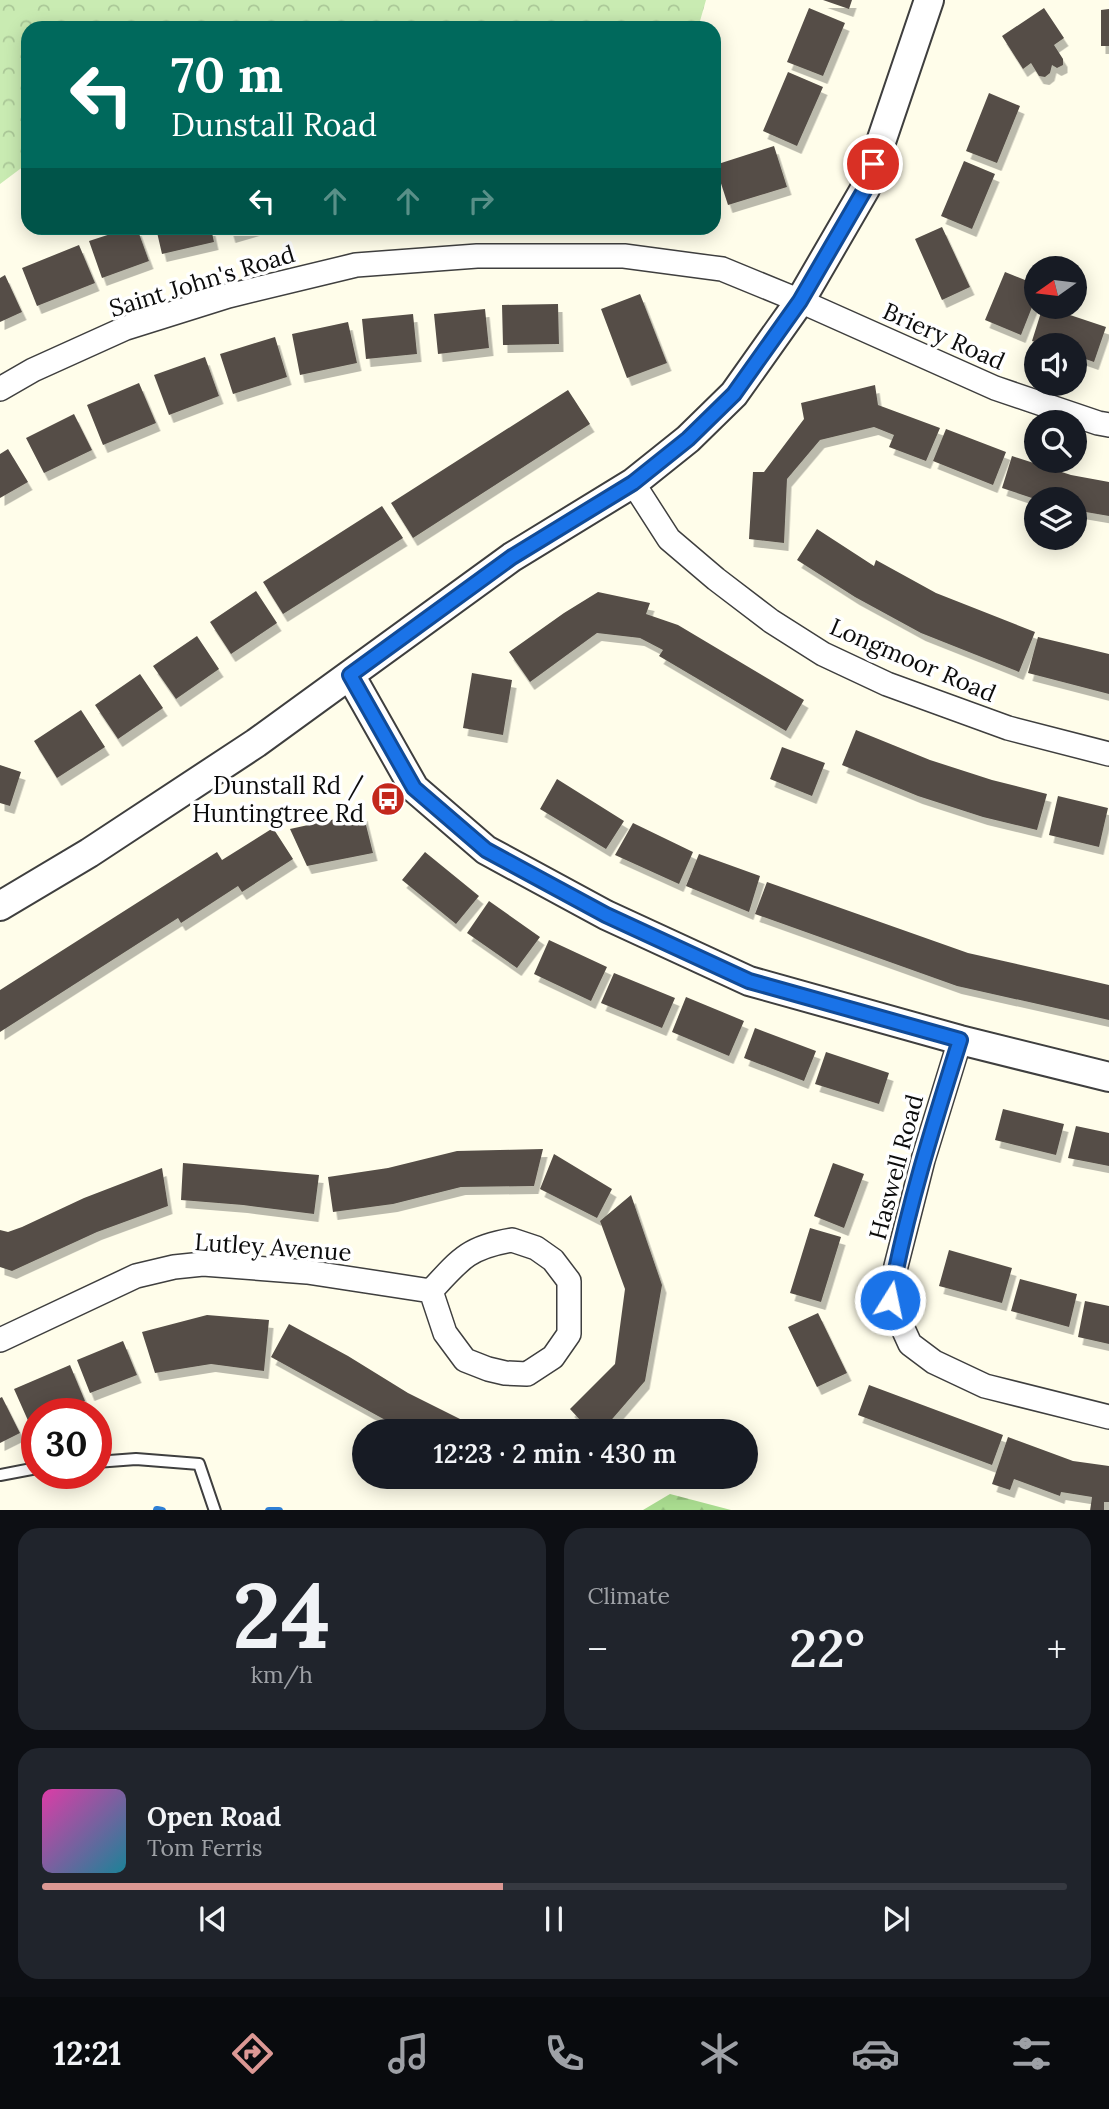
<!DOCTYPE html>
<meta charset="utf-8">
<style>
body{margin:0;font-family:Lora,serif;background:#20242c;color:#f1f3f6;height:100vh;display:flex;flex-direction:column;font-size:26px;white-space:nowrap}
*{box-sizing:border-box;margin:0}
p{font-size:23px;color:#9ea1a6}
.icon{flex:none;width:38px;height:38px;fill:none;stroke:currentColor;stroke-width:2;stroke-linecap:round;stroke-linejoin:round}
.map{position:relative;height:1510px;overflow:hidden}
.sheet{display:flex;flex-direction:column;gap:18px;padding:18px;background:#0d0f14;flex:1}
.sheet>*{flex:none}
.top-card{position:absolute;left:21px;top:21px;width:700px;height:214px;border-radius:21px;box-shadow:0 4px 18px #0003;background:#00695c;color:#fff;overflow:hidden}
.needle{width:46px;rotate:256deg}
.tools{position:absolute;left:1024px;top:256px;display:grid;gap:14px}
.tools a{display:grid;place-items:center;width:63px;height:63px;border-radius:50%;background:#171b24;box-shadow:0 4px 18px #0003;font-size:35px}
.speed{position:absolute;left:21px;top:1398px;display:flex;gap:14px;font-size:35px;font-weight:700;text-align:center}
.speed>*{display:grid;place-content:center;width:91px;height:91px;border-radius:50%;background:#171b24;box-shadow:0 4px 18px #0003;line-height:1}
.speed .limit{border:10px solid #d22;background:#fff;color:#111}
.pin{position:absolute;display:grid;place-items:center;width:60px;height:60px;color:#fff;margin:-30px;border:4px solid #fff;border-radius:50%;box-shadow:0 2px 7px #0007}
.me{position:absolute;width:77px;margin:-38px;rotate:10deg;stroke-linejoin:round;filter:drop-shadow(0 0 5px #0008)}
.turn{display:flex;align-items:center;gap:24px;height:147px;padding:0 35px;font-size:32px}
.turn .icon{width:91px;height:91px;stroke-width:2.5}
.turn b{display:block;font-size:49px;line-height:60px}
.lanes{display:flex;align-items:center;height:66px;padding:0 35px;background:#0003;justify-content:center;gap:35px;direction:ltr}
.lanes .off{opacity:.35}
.big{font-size:52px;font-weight:600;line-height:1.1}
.sheet .tile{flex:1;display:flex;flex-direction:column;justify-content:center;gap:10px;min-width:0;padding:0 24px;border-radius:21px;background:#20242c}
.sheet .dial{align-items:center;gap:0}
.dial b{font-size:91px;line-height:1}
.song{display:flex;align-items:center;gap:21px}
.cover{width:84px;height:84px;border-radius:10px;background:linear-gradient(135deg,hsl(320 70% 55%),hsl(190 70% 35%))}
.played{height:7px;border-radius:4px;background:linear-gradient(90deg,#dc9894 45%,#363941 45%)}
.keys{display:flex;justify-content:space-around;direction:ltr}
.heat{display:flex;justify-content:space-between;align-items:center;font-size:38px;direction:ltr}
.sheet .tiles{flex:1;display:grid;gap:18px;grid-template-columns:1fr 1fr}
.tile:last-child{grid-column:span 2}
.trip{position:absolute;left:352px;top:1419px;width:406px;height:70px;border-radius:35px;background:#171b24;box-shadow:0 4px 18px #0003;font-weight:600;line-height:70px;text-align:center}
.menu{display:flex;height:112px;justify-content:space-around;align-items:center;background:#090b0e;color:#9ea1a6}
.menu .icon{width:49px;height:49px}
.menu .current{color:#dc9894}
.menu b{font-size:32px;color:#f1f3f6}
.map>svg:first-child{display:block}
</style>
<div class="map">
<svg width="1109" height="1511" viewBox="0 0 1109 1511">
<defs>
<pattern id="forest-firs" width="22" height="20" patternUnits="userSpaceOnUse" patternTransform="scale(1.75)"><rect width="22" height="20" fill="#aadd90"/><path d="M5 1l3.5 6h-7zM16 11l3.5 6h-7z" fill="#91bc7b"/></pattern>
<pattern id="park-crowns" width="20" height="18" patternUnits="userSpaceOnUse" patternTransform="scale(1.75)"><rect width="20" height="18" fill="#c9ebb2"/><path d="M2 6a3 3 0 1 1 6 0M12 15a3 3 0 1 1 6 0" fill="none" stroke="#abc898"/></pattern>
<filter id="shadow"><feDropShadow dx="4.5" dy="8" stdDeviation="0" flood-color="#0004"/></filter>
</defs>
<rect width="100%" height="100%" fill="#fffdea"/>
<path fill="url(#forest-firs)" d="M670,1494L731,1510H643Z"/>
<path fill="url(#park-crowns)" d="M0,0H706L698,28H28V163L0,184Z"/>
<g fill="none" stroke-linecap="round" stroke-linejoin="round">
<path stroke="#2e7fd5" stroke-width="8" d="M157,1510L162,1511
M269,1511H279"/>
</g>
<path fill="#554e47" filter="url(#shadow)" d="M823,0H852L849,9Z
M809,8L845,23L823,76L787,62Z
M1044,8L1064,38L1054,45L1063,59V65L1057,68L1052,65L1050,73L1045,77L1039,76L1031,63L1023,69L1002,36Z
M1109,9V46H1101V10Z
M788,72L823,87L797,146L763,131Z
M989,93L1020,106L997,163L966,151Z
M774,146L787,187L728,205L715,165Z
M964,161L995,174L972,229L941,216Z
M942,227L970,287L942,300L915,239Z
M129,228H137L149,261L102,278L89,241Z
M156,228H211L214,242L162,254Z
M229,228H255L231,235Z
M79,245L95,283L37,306L22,268Z
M1005,272L1030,282L1026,293L1036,297L1021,335L985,320Z
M5,275L22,312L0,322V278Z
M640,294L667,363L627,378L601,309Z
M558,304L559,344L503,345L502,305Z
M1043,306L1106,327L1094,362L1074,355V345H1043L1032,341Z
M485,309L489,348L438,354L434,314Z
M413,314L417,354L366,359L362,319Z
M348,322L357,363L300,375L292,334Z
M275,337L287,377L233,394L220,354Z
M205,357L219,396L169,415L154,375Z
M139,383L156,423L103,445L87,405Z
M875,385L878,405L940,428L926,461L889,447L894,435L874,427L820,440L787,479L784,543L749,539L753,472H764L804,419L801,403Z
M568,390L590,424L413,538L391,503Z
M74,414L92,450L44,473L26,438Z
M946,429L1006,452L993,485L933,461Z
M8,449L28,482L0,498V454Z
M1012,456L1071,475L1109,482V516L1074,510V499H1035L1002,488Z
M382,506L403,538L283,614L263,582Z
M817,529L874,566L876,560L936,593L1035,632L1019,672L921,633L855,597L797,560Z
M256,591L277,623L231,654L210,622Z
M598,592L650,603L646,614L678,625L804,700L786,731L659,656L663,650L640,638L597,633L530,682L509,652L564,613Z
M197,636L219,669L176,699L153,666Z
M1038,637L1109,654V694L1028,673Z
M472,673L512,680L503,735L463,728Z
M140,674L163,708L118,739L95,705Z
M81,710L105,747L57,778L34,741Z
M856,730L930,760L992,780L1047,794L1037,830L983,817L918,796L842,765Z
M782,747L825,763L812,796L770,779Z
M0,765L21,772L10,806L0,803Z
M557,779L624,821L606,849L540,809Z
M1058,796L1108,808L1099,847L1049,835Z
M363,813L373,853L307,866L290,829Z
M633,823L693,852L679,884L615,855Z
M273,828L293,859L242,892L238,886L181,923L178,918L0,1032V990L217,852L222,860Z
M425,852L479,896L456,924L402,880Z
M699,854L760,876L749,912L686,886Z
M767,882L968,953L1109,985V1020L957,986L755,914Z
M489,901L540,937L517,968L467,933Z
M549,940L607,967L591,1001L534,974Z
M614,973L675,998L662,1028L601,1003Z
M686,997L744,1021L729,1056L672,1032Z
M755,1028L816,1051L804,1081L744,1058Z
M826,1052L889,1073L879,1104L815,1084Z
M1003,1109L1064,1124L1056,1155L995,1140Z
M1076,1126L1109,1133V1166L1068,1158Z
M543,1149L534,1186L461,1187L393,1204L333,1212L328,1177L388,1168L457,1151Z
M554,1154L612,1189L597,1218L540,1189Z
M183,1163L319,1175L314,1214L243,1205L181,1200Z
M833,1163L864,1174L844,1228L814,1216Z
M162,1168L168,1206L97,1232L12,1271L0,1267V1230L8,1232L22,1227L84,1198Z
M631,1195L662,1285L645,1381L601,1432H591L570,1409L615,1364L625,1289L600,1221Z
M810,1228L841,1237L821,1302L790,1293Z
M949,1250L1012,1268L1002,1303L939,1286Z
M1020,1279L1077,1294L1069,1327L1011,1311Z
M1085,1301L1109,1306V1344L1078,1337Z
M818,1313L847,1373L817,1387L788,1327Z
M207,1315L269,1320L264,1371L211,1364L155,1373L142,1332Z
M289,1324L348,1356L408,1393L470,1424L467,1432H407L271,1357Z
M123,1341L137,1375L90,1393L77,1360Z
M70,1365L85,1401L56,1414H37V1422L30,1425L14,1389Z
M869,1385L1003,1435L992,1465L858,1415Z
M2,1397L20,1433L0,1443V1398Z
M552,1420L553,1432H479V1428Z
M1008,1437L1073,1461L1109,1466V1502H1104V1511H1090L1092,1497L1061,1492L1060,1496L1014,1479L1010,1490L992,1484Z"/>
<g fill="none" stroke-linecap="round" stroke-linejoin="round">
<g stroke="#3f3f3f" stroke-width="14">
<path id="service" d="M96,1462L136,1459L199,1464L215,1511
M0,1475L37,1468"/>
</g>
<g stroke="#3f3f3f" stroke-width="26">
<path id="minor" d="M0,389L33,370L126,328L228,296L356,265L477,256H624L722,269L800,301L995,388L1098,423L1109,425
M633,483L669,539L716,579L771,621L823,654L887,684L1008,728L1109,754
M960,1040L923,1160L896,1266L890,1300L910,1344L934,1362L985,1386L1109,1417
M512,1240L536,1248L553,1260L569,1281V1334L553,1357L527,1374L505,1373L488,1369L465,1360L445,1333L431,1291C460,1259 469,1247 512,1240Z
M0,1340L136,1276L174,1267L203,1264L307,1272L431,1291"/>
</g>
<g stroke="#3f3f3f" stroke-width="32">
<path id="tertiary" d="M350,675L414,788L486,850L606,915L749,981L960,1040L1109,1077
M0,906L89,853L256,743L512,557L633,483L688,439L734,394L800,301L865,189L929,0"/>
</g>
<use href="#service" stroke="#fff" stroke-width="10"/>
<use href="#minor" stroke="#fff" stroke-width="23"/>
<use href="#tertiary" stroke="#fff" stroke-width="28"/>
</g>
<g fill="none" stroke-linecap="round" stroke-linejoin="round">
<g stroke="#114b97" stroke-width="18">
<path id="route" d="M873,164L865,189L800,301L734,394L688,439L633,483L512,557L350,675L414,788L486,850L606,915L749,981L960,1040C933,1126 906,1212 890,1300"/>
</g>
<use href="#route" stroke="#1a73e8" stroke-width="12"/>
</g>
<defs>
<g id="bus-disc" transform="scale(1.75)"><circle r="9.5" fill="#c3281c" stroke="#fff"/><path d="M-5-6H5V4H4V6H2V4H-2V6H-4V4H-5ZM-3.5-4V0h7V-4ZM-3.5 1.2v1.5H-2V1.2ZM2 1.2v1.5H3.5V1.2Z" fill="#fff"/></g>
</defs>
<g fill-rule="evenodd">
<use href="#bus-disc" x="388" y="799"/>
</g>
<g text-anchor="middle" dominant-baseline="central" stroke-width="7" stroke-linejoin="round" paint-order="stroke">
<g font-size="24" fill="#0c0c0c" stroke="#fff">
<text transform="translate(202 281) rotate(-17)">Saint John's Road</text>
<text transform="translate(944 336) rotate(24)">Briery Road</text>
<text transform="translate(913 660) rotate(23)">Longmoor Road</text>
<text transform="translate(896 1167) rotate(-75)">Haswell Road</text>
<text transform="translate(273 1247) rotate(4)">Lutley Avenue</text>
</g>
<g font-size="24" fill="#0c0c0c" stroke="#fff" text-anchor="end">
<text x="364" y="785">Dunstall Rd /<tspan x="364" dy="28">Huntingtree Rd</tspan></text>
</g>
</g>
</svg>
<div class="tools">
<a><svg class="needle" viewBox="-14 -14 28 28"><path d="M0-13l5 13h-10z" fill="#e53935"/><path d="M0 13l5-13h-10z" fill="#9ea1a6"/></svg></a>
<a><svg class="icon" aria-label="sound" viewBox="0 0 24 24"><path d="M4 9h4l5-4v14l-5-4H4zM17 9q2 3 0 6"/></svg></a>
<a><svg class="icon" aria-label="search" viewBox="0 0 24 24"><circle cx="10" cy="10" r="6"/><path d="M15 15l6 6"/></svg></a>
<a><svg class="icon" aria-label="layers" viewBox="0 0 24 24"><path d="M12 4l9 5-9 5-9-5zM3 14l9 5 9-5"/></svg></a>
</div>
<div class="speed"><div class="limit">30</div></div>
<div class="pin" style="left:873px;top:164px;background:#d93025"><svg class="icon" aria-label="arrive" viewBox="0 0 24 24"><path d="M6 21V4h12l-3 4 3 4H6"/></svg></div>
<svg class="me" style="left:890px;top:1300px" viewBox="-20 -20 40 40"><circle r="17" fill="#1a73e8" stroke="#fff" stroke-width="3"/><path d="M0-11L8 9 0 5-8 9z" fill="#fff"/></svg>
<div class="trip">12:23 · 2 min · 430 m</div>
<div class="top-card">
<div class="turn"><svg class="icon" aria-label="left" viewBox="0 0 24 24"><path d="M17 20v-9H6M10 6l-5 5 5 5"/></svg><div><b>70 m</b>Dunstall Road</div></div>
<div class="lanes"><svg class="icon" aria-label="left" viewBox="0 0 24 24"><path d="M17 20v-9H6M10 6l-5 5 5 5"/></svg><svg class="icon off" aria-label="ahead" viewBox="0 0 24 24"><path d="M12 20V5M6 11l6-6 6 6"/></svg><svg class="icon off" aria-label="ahead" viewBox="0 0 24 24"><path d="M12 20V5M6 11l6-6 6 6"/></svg><svg class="icon off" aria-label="right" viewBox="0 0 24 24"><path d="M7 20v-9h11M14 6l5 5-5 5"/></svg></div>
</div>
</div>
<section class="sheet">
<div class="tiles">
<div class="tile dial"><b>24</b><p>km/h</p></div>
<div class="tile"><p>Climate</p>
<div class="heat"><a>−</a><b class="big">22°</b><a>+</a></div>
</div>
<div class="tile">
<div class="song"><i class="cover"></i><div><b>Open Road</b><p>Tom Ferris</p></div></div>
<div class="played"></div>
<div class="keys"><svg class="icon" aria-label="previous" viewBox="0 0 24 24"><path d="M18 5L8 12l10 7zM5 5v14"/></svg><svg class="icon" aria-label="pause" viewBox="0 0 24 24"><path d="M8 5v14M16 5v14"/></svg><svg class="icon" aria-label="next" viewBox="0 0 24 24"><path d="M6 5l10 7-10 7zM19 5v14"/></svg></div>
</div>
</div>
</section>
<nav class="menu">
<b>12:21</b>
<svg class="icon current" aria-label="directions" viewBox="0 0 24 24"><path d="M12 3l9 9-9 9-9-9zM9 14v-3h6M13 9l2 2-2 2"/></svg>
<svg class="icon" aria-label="music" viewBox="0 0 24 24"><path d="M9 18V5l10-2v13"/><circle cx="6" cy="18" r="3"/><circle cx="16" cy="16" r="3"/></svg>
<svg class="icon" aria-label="phone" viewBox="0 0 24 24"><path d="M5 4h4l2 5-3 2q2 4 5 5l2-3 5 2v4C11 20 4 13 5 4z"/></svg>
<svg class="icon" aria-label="climate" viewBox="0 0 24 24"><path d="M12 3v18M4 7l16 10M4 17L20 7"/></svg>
<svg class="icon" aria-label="car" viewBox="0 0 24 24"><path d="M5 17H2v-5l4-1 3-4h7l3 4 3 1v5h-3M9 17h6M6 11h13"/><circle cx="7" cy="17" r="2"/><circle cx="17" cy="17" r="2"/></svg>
<svg class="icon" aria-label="filters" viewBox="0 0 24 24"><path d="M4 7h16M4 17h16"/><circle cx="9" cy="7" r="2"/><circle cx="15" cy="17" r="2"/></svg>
</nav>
